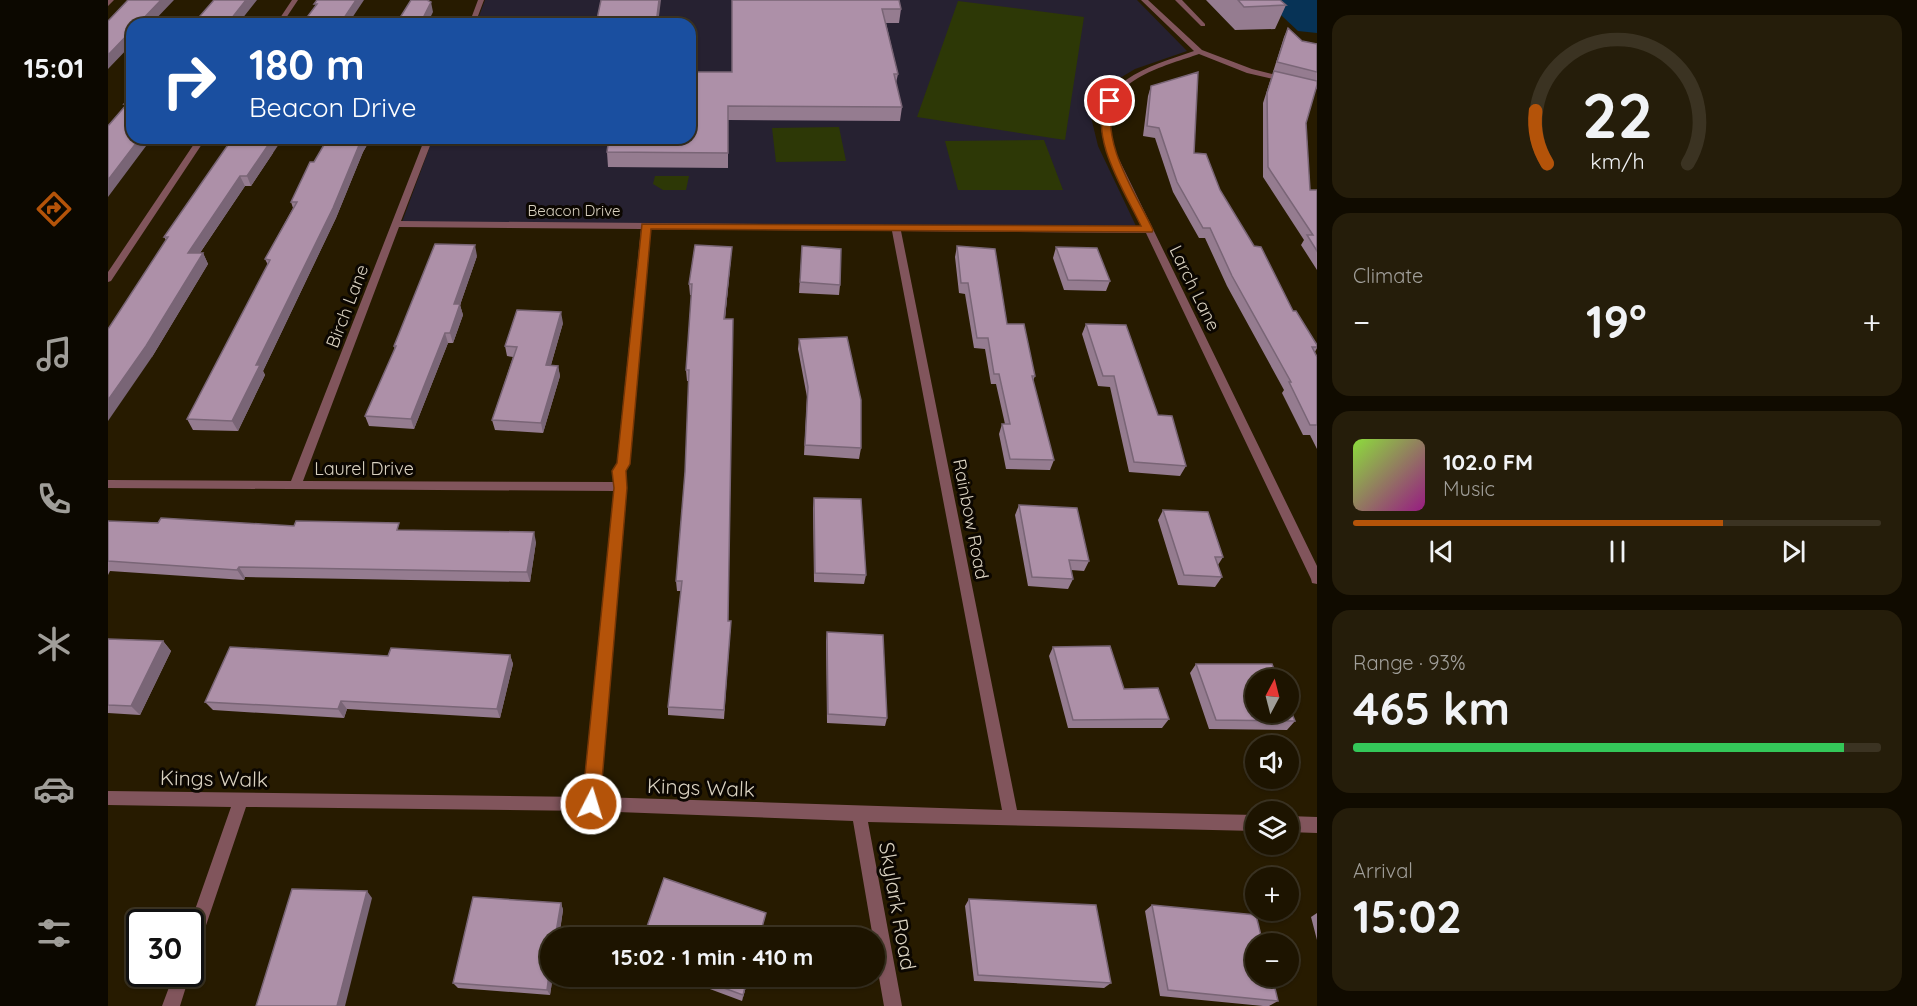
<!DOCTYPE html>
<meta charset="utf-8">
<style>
body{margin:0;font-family:Quicksand,sans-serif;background:#251d0a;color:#f1f3f6;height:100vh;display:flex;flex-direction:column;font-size:22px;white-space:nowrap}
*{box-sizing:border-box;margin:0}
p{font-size:20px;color:#a09e99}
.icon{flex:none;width:33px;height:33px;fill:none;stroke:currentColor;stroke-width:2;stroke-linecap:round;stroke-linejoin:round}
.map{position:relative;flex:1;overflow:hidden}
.side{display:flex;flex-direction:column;gap:15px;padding:15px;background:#100b00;width:600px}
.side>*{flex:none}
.top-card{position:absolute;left:18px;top:18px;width:570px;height:126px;border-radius:18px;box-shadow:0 2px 4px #0004,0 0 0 2px #3b3322;background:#1a4fa0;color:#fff;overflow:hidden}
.needle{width:39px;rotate:7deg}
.buttons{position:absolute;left:1137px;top:669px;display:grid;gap:12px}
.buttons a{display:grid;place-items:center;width:54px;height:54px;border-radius:50%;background:#1d1400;box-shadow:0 2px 4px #0004,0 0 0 2px #3b3322;font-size:30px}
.speed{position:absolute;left:18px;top:909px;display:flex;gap:12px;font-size:30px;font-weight:700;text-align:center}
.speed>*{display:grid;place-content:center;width:78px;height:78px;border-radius:50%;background:#1d1400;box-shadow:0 2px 4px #0004,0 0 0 2px #3b3322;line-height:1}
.speed .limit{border:3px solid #111;border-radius:9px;background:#fff;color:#111}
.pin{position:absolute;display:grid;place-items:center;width:51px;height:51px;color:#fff;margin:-26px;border:3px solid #fff;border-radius:50%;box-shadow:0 2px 6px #0007}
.me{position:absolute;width:66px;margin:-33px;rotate:5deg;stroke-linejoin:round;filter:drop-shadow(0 0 4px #0008)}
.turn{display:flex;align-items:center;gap:21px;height:126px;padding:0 24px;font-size:27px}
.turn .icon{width:78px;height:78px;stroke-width:2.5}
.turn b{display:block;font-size:42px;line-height:51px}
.big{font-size:45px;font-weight:700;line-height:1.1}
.side .tile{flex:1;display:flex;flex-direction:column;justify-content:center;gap:9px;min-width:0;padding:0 21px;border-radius:18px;background:#251d0a}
.side .dial{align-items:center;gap:0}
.dial svg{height:156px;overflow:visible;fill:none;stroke:#3b3322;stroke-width:7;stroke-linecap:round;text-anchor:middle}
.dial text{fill:#f1f3f6;stroke:none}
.song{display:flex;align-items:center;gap:18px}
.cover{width:72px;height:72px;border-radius:9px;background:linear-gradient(135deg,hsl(90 70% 55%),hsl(310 70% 35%))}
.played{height:6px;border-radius:3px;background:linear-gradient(90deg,#b45309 70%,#3b3322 70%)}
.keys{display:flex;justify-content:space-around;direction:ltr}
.heat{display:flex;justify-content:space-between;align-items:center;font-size:33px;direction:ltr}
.charge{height:9px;border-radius:4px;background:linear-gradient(90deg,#34c759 93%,#3b3322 0)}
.trip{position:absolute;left:432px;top:927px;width:345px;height:60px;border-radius:30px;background:#1d1400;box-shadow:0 2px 4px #0004,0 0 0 2px #3b3322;font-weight:700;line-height:60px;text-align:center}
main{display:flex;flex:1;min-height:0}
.tab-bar{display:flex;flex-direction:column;width:108px;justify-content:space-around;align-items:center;background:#0c0800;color:#a09e99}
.tab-bar .icon{width:42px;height:42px}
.tab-bar .current{color:#b45309}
.tab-bar b{font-size:27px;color:#f1f3f6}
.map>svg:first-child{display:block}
</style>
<main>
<nav class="tab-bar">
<b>15:01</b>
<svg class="icon current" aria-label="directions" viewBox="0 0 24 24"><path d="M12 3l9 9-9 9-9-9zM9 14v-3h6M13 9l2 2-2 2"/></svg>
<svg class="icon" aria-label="music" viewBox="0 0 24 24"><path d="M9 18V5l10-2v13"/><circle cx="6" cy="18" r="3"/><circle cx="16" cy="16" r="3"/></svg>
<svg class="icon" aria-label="phone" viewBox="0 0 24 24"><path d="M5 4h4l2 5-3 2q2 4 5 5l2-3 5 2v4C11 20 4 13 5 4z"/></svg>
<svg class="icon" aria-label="climate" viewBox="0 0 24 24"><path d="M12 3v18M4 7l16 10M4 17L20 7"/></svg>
<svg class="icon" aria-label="car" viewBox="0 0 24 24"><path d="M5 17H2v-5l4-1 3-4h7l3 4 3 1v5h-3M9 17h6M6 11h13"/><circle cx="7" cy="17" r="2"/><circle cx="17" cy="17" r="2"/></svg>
<svg class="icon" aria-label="filters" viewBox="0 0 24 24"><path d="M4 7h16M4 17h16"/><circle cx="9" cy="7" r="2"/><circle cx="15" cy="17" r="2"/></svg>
</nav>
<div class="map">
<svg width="1209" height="1006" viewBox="0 0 1209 1006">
<rect width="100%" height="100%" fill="#271b00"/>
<path fill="#262131" d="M377,0H1029L1079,51L1027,69L1002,84L983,117L990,146L1028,226L294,222L325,138H582V24H368Z"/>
<path fill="#2d3806" d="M850,1L976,17L957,140L809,117Z
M731,127L738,161L668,162L664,128Z
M936,140L955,190H850L837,141Z
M547,176H581L578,190H555L545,184Z"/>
<path fill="#073356" d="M1157,0H1209V33L1190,31Z"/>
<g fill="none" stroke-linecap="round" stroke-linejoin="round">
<path fill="#81555c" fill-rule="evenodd" d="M0,0H6L0,6Z
M184,0H190L174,24H168Z
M370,0H376L367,24H361Z
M1033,0H1040L1094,50L1144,69L1209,85V89L1139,73L1091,54C1060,65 1008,77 1001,114C999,126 1004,140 1007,151L1209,566V584L1204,583L1203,579L1038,233L793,231L909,810L1148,815V831L760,822L794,1006H776L766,949V938H765L745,821L483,811L138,807L90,949L88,955L82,957V924L123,807L0,805V791L476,797L506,491L0,488V480L183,481L317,138H325L293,221L1035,227C1022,200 989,145 993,116C995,101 1006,89 1018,80C1038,66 1063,59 1086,51ZM291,227L533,229L509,463L505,471L506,482L195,481ZM542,229L784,231L894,810L491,797L518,487L517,471L521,463Z
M1067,0H1074L1097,24V26H1093Z
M90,138H98L3,281L0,282V272Z
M1180,816L1209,817V833L1180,832Z
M66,974H82L72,1006H54Z"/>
</g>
<path fill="#957c90" d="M624,0L793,9L791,23H778L790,74L788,83L794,107L792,121L620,120V168L500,167L499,152L624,72Z
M1098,0H1172L1178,5L1167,29L1127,30Z
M1180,28L1194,41L1209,44V85L1198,123L1202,190H1209V270L1193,245L1196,240L1155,177V103L1162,81L1166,72H1165L1176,37Z
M1043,86L1086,153L1112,190L1185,311L1209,345V348L1207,352L1209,357V449L1202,435H1195L1174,393L1176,390L1119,286L1097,238H1091L1065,192L1047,138L1035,136L1040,96Z
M122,138L165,153L143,186H137L92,253H95L100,264L44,357L58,240L56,237L120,145L119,142Z
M220,138H263L255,152L228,218L155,371L157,375L130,431L85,430L79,419L160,265L157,259L185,208L183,202Z
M694,246L732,285L731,295L691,293Z
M849,246L899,324L927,376L925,381L946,460L942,470L898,469L891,434L894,424H897L888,384H883L877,349L866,348L857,294L851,293L847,257Z
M948,247L1002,281L998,291L956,290L945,258Z
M369,256L352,305L355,315L345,343H340L306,429L261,426L257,416L287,350L286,346Z
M623,257L617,319L620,621H623L616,719L560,715V707L573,591H569L568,581L577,472L581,381H579L578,370L584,295H582L581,284Z
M455,323L443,365L450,366L452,376L435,433L387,430L384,420L405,357L399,356L397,346Z
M978,324L1050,415L1078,466L1072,476L1021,472L1002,387L990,386L974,334Z
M691,339L753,448L751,459L696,455L699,397L690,349Z
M706,498L758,575L756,584L706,582L705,508Z
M911,505L981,561L976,571L963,570L965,579L960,589L920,586L907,515Z
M1055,510L1115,557L1110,565L1114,577L1107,587L1070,585L1050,520Z
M0,521L294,530L428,542L422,582L137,577L136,580L2,571L0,575Z
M719,632L779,718L777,726L719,723L718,641Z
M0,639L55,641L63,651L32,715L0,713Z
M945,647L1016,689L1061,719L1054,728H960L941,656Z
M402,655L405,664L392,718L239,709L236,718L105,710L97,702L280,656Z
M1088,664L1187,721L1179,730L1101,729L1082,673Z
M861,899L1003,983L996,988L866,981L857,906Z
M453,903L455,910L442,995L350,988L345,983Z
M1044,905L1170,1001L1161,1006H1155L1052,996L1037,911Z
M1209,913V940L1203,917Z
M567,976H641L634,1001Z"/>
<path fill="#796576" d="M53,0H66L43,24H30Z
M138,0H149L130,24H119Z
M248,0H256L240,24H232Z
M551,0H553L550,24H548Z
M323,2L325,12L319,24H312Z
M24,30V44L0,69V55Z
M32,138H44L0,197V180Z
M165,138H175L143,186L139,176Z
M254,138H263L255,152L228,218L155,371L157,375L130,431L124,421L148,365Z
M132,176L137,186L85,263L80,253Z
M367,245L369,256L352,305L355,315L345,343L342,333L346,304Z
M624,247L623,257L616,330V319Z
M95,253L100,264L44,357L0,421V400Z
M453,312L455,323L440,375L438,365Z
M337,333L340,343L306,429L303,419Z
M450,366L452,376L435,433L433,423Z
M426,532L428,542L422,582L419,572Z
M131,567L137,577L136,580L129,570Z
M55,641L63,651L32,715L23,706Z
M402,655L405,664L392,718L389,709Z
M233,701L239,709L236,718L230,709Z
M259,891L264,898L237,1006H229Z
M453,903L455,910L451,938H447Z
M442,966V976H445L442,995L439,990Z
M640,976H641L634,1001L635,995Z"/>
<path fill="#ad90a8" stroke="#796576" stroke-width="1.5" d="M20,0H53L30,24H24V30L0,55V21Z
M106,0H138L119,24H85Z
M209,0H248L232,24H194L209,4H206Z
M303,0H319L323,2L312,24H288Z
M493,0H551L548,24H488Z
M624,0H791L793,9H774L790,74H786L794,107L620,106V153L499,152L501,138H582V72H624Z
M1130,0H1172L1178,5L1136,7Z
M1180,28L1194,41L1209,44V72L1169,62Z
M1166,71L1209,81V85L1198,123L1202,190H1209V251L1199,235H1205L1160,167L1159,93Z
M1090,72L1086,153L1098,154L1112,190L1146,246L1153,247L1185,311H1188L1209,345V347H1204L1209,357V425H1202L1181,382H1183L1124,276L1102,228H1095L1069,182L1051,128L1039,126L1043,86Z
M24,95V138H32L0,180V126L19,104H16Z
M122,138H165L139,176H132L80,253H95L38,346L0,400V329L60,237H56L122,142H119Z
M220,138H254L225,208L148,365H152L124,421L79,419L162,260L157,259L189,202H183L202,162H206Z
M327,244L367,245L346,304H352L342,333H337L303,419L257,416L288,346H286Z
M587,245L624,247L616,319H625L620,621H623L616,710L560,707L574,581H568L577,472L581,370H578L584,284H581Z
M694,246L733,249L732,285L692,282Z
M849,246L887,249L899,324H916L927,376H924L946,460L902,459L894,424H902L891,374H886L880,338H869L860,283H853Z
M948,247L989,248L1002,281L960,280Z
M409,310L453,312L438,365L450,366L433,423L384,420L409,347L397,346Z
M978,324L1018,325L1050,415L1064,416L1078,466L1026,462L1006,376H995Z
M739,337L753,400V448L697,445L700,387L691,339Z
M706,498L753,499L758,575L707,573Z
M911,505L969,508L981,561L961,560L965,579L924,577Z
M1055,510L1100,512L1115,557H1107L1114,577L1076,575Z
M53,518L186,526L188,521L291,523L289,530L426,532L419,572L131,567L129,570L0,561V521L50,523Z
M719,632L775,635L779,718L720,714Z
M0,639L55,641L23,706L0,705Z
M1002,646L1016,689L1050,688L1061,719L965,720L945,647Z
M122,647L280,656L283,648L402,655L389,709L233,701L230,709L97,702Z
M1088,664H1164L1170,680H1148V712H1180V704L1187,721L1108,720Z
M556,878L658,913L651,938H535Z
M184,889L259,891L229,1006H148Z
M365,897L453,903L447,938H442V966L439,990L345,983Z
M861,899L988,905L1003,983L870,975Z
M1044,905L1148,915L1155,944H1148V976H1164L1170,1001L1060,990Z
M583,976H640L635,995Z"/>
<path fill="#b45309" stroke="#753606" stroke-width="1.5" d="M999,99L1006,101C991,140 1028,194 1045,230L1044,232L543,229L522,464L518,471L519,488L492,804L489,810L483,812L477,810L474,804L506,488L504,471L509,463L534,224L1033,226C1017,192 979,135 999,99Z"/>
<g text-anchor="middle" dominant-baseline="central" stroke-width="6" stroke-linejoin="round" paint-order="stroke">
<g font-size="15" fill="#d9d1c0" stroke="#0c0701">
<text x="466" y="210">Beacon Drive</text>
</g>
<g font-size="18" fill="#d9d1c0" stroke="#0c0701">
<text transform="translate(1087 288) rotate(64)">Larch Lane</text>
<text transform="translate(239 306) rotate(-69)">Birch Lane</text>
<text x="256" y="468">Laurel Drive</text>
<text transform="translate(863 519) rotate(79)">Rainbow Road</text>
</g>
<g font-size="21" fill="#d9d1c0" stroke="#0c0701">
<text transform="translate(106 778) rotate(1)">Kings Walk</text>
<text transform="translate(593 787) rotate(2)">Kings Walk</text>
<text transform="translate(790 906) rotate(80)">Skylark Road</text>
</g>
</g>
</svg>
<div class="buttons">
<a><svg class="needle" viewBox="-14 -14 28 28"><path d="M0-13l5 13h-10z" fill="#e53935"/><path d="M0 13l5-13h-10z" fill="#a09e99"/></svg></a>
<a><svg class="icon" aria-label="sound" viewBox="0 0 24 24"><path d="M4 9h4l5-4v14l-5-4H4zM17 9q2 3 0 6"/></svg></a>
<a><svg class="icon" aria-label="layers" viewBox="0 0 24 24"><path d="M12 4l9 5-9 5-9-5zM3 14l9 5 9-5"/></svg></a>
<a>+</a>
<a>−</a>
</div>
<div class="speed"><div class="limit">30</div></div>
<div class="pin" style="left:1002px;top:101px;background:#d93025"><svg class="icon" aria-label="arrive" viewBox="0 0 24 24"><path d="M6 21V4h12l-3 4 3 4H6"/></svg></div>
<svg class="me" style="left:483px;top:804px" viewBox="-20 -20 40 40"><circle r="17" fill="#b45309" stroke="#fff" stroke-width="3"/><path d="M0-11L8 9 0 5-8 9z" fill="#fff"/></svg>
<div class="trip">15:02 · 1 min · 410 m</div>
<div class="top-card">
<div class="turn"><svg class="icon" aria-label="right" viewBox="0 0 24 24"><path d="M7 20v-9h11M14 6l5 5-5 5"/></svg><div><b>180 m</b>Beacon Drive</div></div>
</div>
</div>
<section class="side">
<div class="tile dial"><svg viewBox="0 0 100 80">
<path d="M14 69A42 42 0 1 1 86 69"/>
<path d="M14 69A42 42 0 0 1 8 42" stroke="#b45309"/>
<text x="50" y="56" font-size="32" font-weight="700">22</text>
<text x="50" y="72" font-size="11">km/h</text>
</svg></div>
<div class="tile"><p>Climate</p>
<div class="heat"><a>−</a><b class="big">19°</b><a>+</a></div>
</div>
<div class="tile">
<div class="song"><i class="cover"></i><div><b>102.0 FM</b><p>Music</p></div></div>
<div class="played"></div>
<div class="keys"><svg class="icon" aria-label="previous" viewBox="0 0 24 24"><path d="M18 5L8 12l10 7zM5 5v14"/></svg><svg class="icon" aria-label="pause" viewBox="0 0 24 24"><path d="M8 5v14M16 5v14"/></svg><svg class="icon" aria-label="next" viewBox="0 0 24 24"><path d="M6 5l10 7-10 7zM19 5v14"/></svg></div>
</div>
<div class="tile"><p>Range · 93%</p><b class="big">465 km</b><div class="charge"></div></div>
<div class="tile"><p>Arrival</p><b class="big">15:02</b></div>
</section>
</main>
